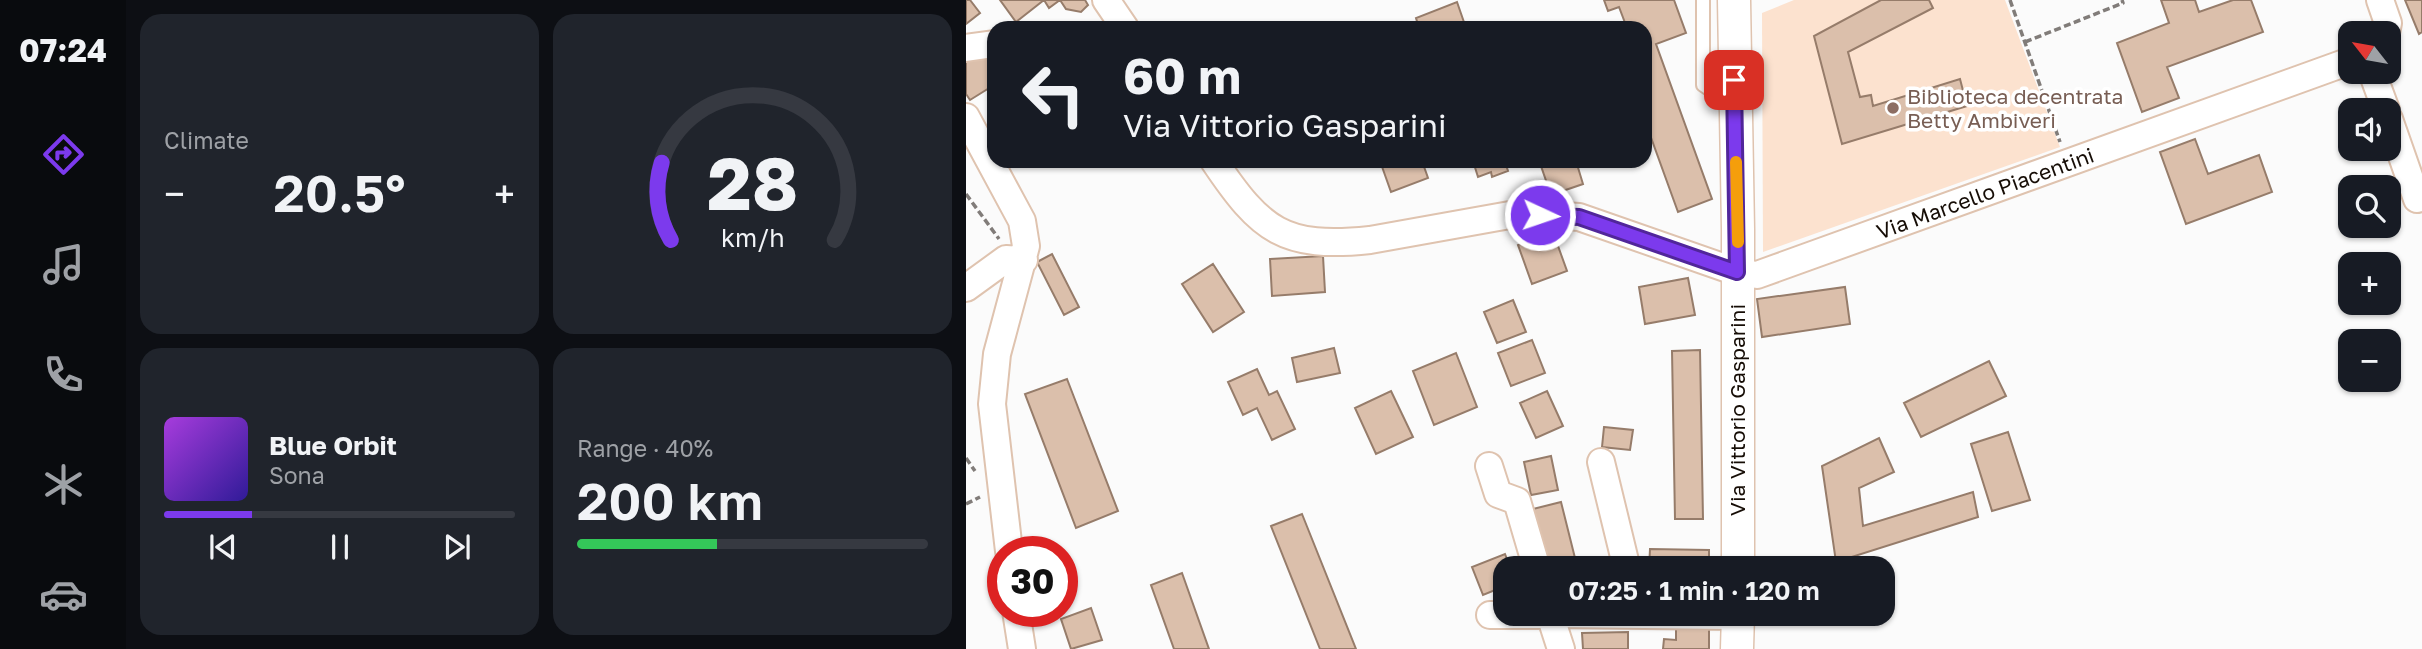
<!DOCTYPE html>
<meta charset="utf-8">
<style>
body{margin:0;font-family:"Golos Text",sans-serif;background:#20242c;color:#f1f3f6;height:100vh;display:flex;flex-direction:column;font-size:26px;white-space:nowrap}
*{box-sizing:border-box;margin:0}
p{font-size:23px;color:#9ea1a6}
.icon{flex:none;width:38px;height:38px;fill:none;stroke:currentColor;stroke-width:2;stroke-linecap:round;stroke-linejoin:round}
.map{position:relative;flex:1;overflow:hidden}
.side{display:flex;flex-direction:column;gap:14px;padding:14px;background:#0d0f14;width:840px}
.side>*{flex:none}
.banner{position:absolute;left:21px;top:21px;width:665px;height:147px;border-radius:21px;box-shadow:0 2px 5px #0004;background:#171b24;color:#f1f3f6;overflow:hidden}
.needle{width:46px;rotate:301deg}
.controls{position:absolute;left:1372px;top:21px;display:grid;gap:14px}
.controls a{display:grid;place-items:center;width:63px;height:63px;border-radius:14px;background:#171b24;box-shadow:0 2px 5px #0004;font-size:35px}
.speed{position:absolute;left:21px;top:536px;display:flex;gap:14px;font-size:35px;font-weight:700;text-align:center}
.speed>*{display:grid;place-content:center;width:91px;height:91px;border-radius:50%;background:#171b24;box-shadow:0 2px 5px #0004;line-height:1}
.speed .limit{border:10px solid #d22;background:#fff;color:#111}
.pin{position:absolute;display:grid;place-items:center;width:60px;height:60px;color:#fff;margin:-30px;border-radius:14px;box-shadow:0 4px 10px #0006}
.me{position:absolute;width:77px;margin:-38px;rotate:93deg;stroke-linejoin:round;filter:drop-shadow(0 0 5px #0008)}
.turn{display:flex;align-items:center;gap:24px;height:147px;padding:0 21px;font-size:32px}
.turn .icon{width:91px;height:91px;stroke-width:2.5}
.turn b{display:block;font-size:49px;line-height:60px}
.big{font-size:52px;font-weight:600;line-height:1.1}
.side .widget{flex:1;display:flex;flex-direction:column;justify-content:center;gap:10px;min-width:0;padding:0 24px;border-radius:21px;background:#20242c}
.side .dial{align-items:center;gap:0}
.dial svg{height:182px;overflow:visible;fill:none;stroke:#363941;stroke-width:7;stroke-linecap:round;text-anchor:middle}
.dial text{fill:#f1f3f6;stroke:none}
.song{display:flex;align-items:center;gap:21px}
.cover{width:84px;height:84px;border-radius:10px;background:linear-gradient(135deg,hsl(280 70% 55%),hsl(250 70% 35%))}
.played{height:7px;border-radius:4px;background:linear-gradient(90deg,#7c3aed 25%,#363941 25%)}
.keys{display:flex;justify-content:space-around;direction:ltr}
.heat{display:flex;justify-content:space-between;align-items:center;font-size:38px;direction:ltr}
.charge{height:10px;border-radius:5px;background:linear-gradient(90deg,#34c759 40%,#363941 0)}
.side .tiles{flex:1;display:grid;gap:14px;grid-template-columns:repeat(2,1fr)}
.trip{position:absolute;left:527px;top:556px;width:402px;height:70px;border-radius:21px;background:#171b24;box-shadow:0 2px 5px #0004;font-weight:600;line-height:70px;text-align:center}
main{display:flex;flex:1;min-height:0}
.menu{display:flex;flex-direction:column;width:126px;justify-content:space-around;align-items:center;background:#090b0e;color:#9ea1a6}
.menu .icon{width:49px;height:49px}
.menu .active{color:#7c3aed}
.menu b{font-size:32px;color:#f1f3f6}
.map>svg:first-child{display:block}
</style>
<main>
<nav class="menu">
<b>07:24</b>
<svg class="icon active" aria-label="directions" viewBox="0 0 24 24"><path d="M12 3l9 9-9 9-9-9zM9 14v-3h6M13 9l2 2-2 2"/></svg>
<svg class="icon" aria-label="music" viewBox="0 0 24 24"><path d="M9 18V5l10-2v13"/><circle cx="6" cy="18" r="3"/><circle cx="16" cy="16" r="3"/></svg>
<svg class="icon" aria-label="phone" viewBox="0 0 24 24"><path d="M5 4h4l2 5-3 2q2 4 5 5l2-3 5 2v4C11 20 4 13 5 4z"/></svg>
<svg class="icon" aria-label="climate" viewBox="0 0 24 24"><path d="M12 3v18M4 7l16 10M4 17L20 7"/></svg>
<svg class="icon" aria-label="car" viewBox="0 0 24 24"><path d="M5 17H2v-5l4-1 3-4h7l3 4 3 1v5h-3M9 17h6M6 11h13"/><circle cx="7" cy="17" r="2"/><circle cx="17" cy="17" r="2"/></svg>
</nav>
<section class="side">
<div class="tiles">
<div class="widget"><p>Climate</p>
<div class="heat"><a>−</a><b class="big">20.5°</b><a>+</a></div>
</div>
<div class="widget dial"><svg viewBox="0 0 100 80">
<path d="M14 69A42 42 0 1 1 86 69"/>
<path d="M14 69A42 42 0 0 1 10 35" stroke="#7c3aed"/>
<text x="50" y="56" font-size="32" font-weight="700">28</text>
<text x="50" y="72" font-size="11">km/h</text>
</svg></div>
<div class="widget">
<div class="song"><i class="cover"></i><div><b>Blue Orbit</b><p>Sona</p></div></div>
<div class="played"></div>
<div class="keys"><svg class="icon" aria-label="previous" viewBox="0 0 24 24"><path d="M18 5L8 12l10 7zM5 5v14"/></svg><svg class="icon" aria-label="pause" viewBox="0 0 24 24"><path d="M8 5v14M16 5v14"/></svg><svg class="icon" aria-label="next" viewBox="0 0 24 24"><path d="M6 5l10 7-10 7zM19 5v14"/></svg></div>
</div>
<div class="widget"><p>Range · 40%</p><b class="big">200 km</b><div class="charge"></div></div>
</div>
</section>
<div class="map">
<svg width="1456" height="649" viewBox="0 0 1456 649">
<rect width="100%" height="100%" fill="#fbfbfb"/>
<path fill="#fce2cf" d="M828,0H1039L1094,147L797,252L796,13Z"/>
<path fill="#dbbfab" stroke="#967c6a" stroke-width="2" d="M0,0H4L14,13L0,24Z
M34,0H119L122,5L115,12L100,9L94,0L83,8L78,0L50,22Z
M638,0H708L720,33L690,44L746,199L712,212L679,121V28H661L653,7L642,11Z
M915,0H963L967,8L882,52L894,97L905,95L907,106L994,79L1001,106L876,144L848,36Z
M1195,0H1229L1233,12L1267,0H1285L1297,32L1201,67L1213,98L1176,112L1151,43L1203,23Z
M1439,0H1456V32L1453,34Z
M491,2L500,28H453L450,18Z
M28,53V85L4,100L0,94V60Z
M1229,139L1242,174L1293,155L1306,192L1220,224L1194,152Z
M414,161H456L462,178L425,192Z
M507,161H542L539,162L542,171L526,177L525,172L512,177Z
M589,161H610L617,184L585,195L575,166Z
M587,232L601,271L566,284L552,245Z
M86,254L113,307L98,315L71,262Z
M357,256L359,292L306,296L304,259Z
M247,264L278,312L247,332L216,284Z
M722,278L729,315L679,324L673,287Z
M879,287L884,324L796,337L791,299Z
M547,300L560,332L531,343L518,312Z
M566,340L579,373L545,386L532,353Z
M368,348L374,373L331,382L326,358Z
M734,350L737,519H709L706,351Z
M490,353L511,407L468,425L447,371Z
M1023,361L1040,396L955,437L938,403Z
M291,369L303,395L311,391L329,429L306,440L291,408L277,415L262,382Z
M101,379L152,511L110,528L59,394Z
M425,391L447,437L410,454L389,408Z
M581,391L597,426L570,438L554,403Z
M638,427L667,430L664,450L636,447Z
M1042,432L1064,500L1026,511L1005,444Z
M913,438L928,472L893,488L897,526L1007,492L1012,517L870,562L856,466Z
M585,456L592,490L565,495L558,462Z
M595,502L611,566L600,569H574L559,511Z
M336,514L390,649H354L305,526Z
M684,549L743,550V569H683Z
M539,554L545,569H539V586L517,595L506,567Z
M651,561L653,569H622Z
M216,573L243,649H208L185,585Z
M125,608L136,640L105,649L95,619Z
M710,627H743V649H697L698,639L710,640Z
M662,632V649H617L616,633Z"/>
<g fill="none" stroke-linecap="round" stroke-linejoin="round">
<g stroke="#dfc3af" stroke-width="16">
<path id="service" d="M737,0V85L768,106"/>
</g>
<g stroke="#dfc3af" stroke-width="30">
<path id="minor" d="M140,0L159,28
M1414,0L1422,23L1420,33
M0,48L28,44
M1406,72L1420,110
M0,117L56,221L60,246L31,354L26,404L43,551
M1423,119L1451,199
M248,161C295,231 318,249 404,240L555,213L613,217L771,272L791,275L1384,61
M0,288L40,259L58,260
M635,462L661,569
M523,466L532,494L551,501L571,569
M50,611L56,649
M584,614L772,616
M524,615H584L595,649"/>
</g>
<g stroke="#dfc3af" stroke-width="35">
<path id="tertiary" d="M768,0L772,229V569
M771,649L772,614"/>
</g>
<path stroke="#817c79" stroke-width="3.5" stroke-dasharray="7 3.5" stroke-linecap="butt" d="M1044,0L1094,142
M1059,42L1157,3L1156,0
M0,194L33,239
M0,458L9,471
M0,504L14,497"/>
<use href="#service" stroke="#fff" stroke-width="12"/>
<use href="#minor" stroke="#fff" stroke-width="26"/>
<use href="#tertiary" stroke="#fff" stroke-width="32"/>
</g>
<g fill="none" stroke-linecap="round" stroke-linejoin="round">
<g stroke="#51269a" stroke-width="18">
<path id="route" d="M574,215L613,217L771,272L768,80"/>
</g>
<use href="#route" stroke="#7c3aed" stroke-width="12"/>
<path stroke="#f59e0b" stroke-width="12" d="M770,162L772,242"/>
</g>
<circle fill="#8d6e63" stroke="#fff" stroke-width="2.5" cx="927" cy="108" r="7"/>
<g text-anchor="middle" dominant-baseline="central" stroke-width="7" stroke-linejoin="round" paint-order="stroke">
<g font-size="21" fill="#785e54" stroke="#fff" text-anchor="start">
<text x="941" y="96">Biblioteca decentrata<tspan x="941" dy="24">Betty Ambiveri</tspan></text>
</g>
<g font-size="21" fill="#160d06" stroke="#fff">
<text transform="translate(1019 193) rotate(-20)">Via Marcello Piacentini</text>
<text transform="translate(771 410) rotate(-90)">Via Vittorio Gasparini</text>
</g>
</g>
</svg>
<div class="controls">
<a><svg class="needle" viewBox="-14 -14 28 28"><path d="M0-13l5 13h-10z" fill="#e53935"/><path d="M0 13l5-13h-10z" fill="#9ea1a6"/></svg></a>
<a><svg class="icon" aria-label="sound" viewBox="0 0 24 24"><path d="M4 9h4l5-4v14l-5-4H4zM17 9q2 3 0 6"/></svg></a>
<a><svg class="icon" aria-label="search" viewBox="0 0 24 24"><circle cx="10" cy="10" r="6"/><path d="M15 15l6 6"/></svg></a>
<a>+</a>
<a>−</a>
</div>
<div class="speed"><div class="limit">30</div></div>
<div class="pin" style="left:768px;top:80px;background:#d93025"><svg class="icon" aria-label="arrive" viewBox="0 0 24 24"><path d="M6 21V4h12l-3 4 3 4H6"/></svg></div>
<svg class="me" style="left:574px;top:215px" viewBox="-20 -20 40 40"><circle r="17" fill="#7c3aed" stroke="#fff" stroke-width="3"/><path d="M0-11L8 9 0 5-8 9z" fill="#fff"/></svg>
<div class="trip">07:25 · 1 min · 120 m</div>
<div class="banner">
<div class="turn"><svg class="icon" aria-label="left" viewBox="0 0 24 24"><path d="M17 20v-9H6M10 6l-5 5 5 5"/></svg><div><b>60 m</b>Via Vittorio Gasparini</div></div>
</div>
</div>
</main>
